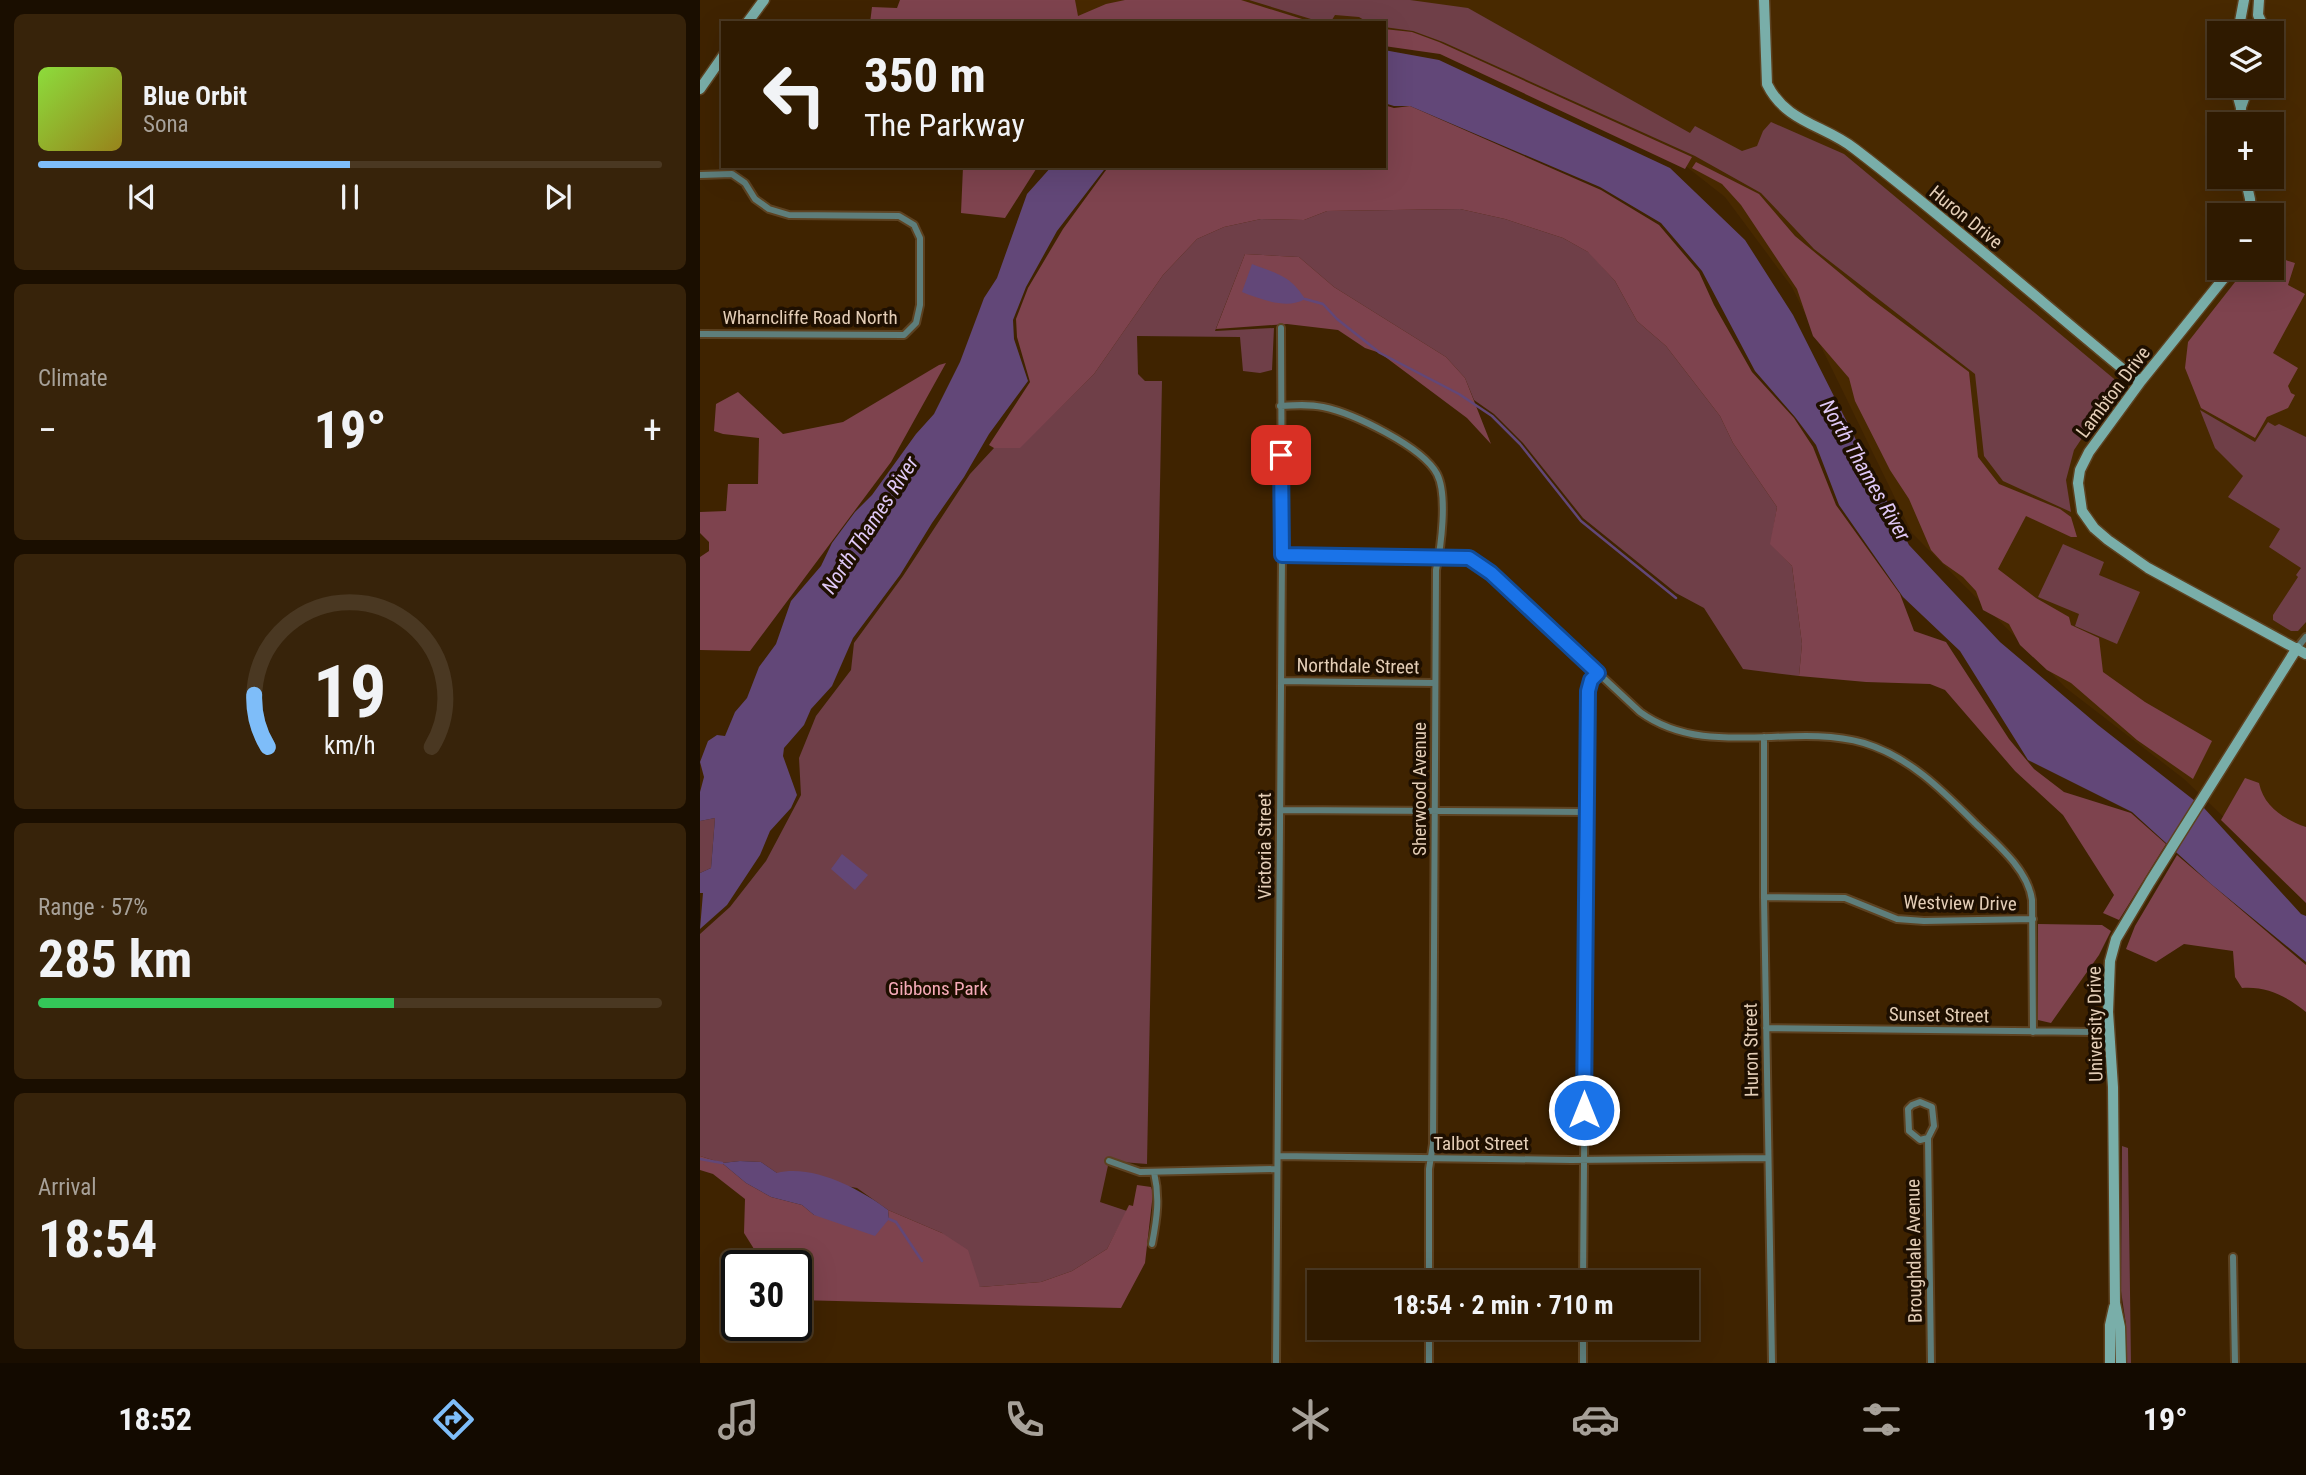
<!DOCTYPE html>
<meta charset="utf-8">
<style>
body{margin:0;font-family:"Roboto Condensed",sans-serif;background:#37230a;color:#f1f3f6;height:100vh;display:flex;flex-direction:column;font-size:26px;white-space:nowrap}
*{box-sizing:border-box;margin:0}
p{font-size:23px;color:#a7a199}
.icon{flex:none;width:38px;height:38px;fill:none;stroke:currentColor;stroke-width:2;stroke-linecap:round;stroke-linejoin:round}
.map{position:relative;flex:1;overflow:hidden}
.panel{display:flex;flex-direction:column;gap:14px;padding:14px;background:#1a0e00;width:700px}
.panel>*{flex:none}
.hud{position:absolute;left:21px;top:21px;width:665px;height:147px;border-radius:0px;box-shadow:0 7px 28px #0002,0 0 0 2px #4a3822;background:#2f1a00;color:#f1f3f6;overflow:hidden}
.controls{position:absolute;left:1507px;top:21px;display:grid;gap:14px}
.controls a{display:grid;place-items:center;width:77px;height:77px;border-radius:0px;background:#2f1a00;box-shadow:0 7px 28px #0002,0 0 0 2px #4a3822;font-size:35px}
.speed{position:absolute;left:21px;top:1250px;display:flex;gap:14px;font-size:35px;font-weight:700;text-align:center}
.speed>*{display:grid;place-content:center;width:91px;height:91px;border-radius:50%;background:#2f1a00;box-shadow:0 7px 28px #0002,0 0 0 2px #4a3822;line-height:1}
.speed .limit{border:4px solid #111;border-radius:10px;background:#fff;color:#111}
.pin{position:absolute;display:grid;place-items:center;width:60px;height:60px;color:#fff;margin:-30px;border-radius:14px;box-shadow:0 4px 10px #0006}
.me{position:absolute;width:77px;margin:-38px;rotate:0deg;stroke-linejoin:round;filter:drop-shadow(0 0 5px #0008)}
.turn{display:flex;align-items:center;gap:24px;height:147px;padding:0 28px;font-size:32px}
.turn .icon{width:91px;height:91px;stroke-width:2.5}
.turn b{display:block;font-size:49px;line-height:60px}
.big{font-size:52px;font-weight:700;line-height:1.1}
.panel .tile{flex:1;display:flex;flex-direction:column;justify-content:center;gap:10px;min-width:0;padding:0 24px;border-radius:10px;background:#37230a}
.panel .dial{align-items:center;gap:0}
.dial svg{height:182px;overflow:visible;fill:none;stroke:#4a3822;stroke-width:7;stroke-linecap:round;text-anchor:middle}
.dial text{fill:#f1f3f6;stroke:none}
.song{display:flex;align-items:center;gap:21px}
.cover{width:84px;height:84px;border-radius:10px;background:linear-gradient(135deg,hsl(90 70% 55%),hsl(50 70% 35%))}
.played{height:7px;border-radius:4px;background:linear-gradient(90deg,#7ebdf9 50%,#4a3822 50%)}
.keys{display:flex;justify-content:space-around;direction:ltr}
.heat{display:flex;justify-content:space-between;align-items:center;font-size:38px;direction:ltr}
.charge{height:10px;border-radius:5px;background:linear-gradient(90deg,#34c759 57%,#4a3822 0)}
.trip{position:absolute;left:607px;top:1270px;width:392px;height:70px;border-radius:0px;background:#2f1a00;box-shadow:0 7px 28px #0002,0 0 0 2px #4a3822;font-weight:700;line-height:70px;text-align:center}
.menu{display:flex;height:112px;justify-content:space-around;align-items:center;background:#130a00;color:#a7a199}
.menu .icon{width:49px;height:49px}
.menu .active{color:#7ebdf9}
.menu b{font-size:32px;color:#f1f3f6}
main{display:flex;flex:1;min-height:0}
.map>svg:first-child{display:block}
</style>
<main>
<section class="panel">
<div class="tile">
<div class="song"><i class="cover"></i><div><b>Blue Orbit</b><p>Sona</p></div></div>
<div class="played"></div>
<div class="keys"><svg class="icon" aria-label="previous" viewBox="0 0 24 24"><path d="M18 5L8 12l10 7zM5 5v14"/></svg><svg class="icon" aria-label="pause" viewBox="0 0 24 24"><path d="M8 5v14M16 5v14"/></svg><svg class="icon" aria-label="next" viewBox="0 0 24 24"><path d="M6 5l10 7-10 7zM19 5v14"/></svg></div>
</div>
<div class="tile"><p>Climate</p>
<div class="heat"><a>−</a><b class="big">19°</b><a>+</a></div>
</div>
<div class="tile dial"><svg viewBox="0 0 100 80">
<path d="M14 69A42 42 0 1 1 86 69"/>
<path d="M14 69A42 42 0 0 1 8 46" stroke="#7ebdf9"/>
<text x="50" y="56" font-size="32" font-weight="700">19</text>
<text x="50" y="72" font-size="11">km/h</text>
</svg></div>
<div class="tile"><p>Range · 57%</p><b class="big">285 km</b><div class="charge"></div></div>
<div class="tile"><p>Arrival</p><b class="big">18:54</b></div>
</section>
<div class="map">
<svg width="1606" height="1363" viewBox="0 0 1606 1363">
<rect width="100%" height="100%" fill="#3f2300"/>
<path fill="#482900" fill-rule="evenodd" d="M372,0H1606V896L1484,779L1366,688L1212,533L1092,287L1025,197L978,160L720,43L684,38V23H374ZM1519,33H1572V86H1519ZM1519,124H1572V177H1519ZM1519,215H1572V268H1519Z"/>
<path fill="#6f3f48" d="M549,0H710L768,8L990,133L995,126L1042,151L1057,146L1063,131L1071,122L1144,154L1419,383L1374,450L1366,480L1371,512L1303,481L1284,456L1275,374L1114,249L1061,193L995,156L743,42L713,31L684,27V23H669L659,17L635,15L630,23H624Z
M760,209L805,219L863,238L890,253L915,281L937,321L966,346L1020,416L1033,443L1077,507L1071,544L1092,566L1102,644L1099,676L1043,669L1004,608L976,593L883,518L823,443L794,414L774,400L765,378L746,357L634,287L599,257L545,254L515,331L574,328L572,370L560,373L543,371L540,337L437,336L438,374L445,381H462L447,1164L409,1161L400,1202L427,1211L407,1249L372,1271L341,1282L280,1287L242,1233L188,1210L157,1188L77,1173L61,1162L40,1161L22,1163L0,1156V934L30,907L66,861L101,795L99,758L116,716L151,670L154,643L203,576L270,474L294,448L320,447L394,374L463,275L497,239L524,227L561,219L604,220L627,211Z
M1500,410L1555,442L1568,422L1575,426L1579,424L1606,437V622L1598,631H1591L1573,620V615L1598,577L1596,575L1601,568L1569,547L1580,529L1528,497L1543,476L1515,448Z
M1363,544L1404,562L1399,575L1440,592L1417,644L1375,626L1379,614L1338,597Z
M15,818L11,868L0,873V821Z
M1422,1146L1428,1148L1431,1363H1426V1325L1421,1291Z"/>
<path fill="#7e434e" d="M200,0H375L378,16L406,4L425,0H541L615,23H170L172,7L197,8Z
M684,29L712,32L739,42L992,157L985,169L740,54L684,46Z
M684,105L694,108L710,106L901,190L959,225L999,272L1014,305L1052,372L1094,418L1113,447L1136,505L1200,594L1214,631L1246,642L1309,739L1334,769L1364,792L1431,813L1466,844L1419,920L1403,913L1414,895L1363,815L1315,771L1245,690L1230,684L1166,682L1099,676L1102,644L1092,566L1070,544L1077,507L1033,443L1020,416L966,346L937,321L915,281L888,252L863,238L805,219L760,209L627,211L604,220L561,219L524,227L497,239L463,275L394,374L320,448H294L289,445L330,382L317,337L316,319L328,288L363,229L409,166H684Z
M996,162L1059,194L1095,236L1170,298L1269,372L1278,457L1299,484L1360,509L1371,517L1377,537H1371L1326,516L1298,569L1336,598L1369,617L1371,625L1399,638L1403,672L1445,702L1512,741L1493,779L1437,740L1371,683L1347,670L1320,645L1309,624L1283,610L1276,591L1263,577L1243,563L1231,550L1209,499L1190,470L1155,401L1149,378L1113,336L1097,289L1041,205L1022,184L992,168Z
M250,166H338L305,218L261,213L263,167Z
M545,254L599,257L634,287L746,357L765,378L791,444L767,418L680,353L665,348L638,330L587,324L516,329Z
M1572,256L1595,263L1588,285L1605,294L1573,353L1598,368L1588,386L1591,393L1595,395L1588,408L1567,417L1555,438L1501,408L1485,368L1488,342L1546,268H1572Z
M246,363L191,462L50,651L0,650V557L9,551V542L0,533V512L26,511L28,484H58L59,438L23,434L14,431L16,404L38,392L83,434L143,422L239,365Z
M1545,778L1559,783C1564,807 1584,819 1606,827V903L1521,820Z
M1477,855L1606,965V1012C1588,997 1567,986 1542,988L1535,977L1533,951L1484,944L1456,962L1426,949L1435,926Z
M1338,924L1402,925L1411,931L1399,955L1351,1023L1338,1020Z
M0,1156L22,1163L46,1183L71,1197L102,1205L114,1215L189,1219L188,1210L242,1233L268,1250L280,1287L341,1282L372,1271L407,1249L429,1205L433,1206L437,1185L451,1187L453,1193L445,1263L421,1308L96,1300V1265H64L44,1233L45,1199L13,1174L0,1170Z"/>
<path fill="#624778" d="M684,50L739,60L970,168L1045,240L1093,315L1209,545L1300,642L1398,725L1504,808L1601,914L1606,916V962L1511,884L1432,812L1328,760L1260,651L1203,597L1139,505L1116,445L1095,417L1055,371L1002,271L961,223L900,187L710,106H694L684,103Z
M352,166H407L357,231L326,287L313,320L314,339L328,381L289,434L264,477L232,523L200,575L153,638L132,686L111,709L104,725L84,748L83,756L97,795L91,808L70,831L60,855L27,905L0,929L3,893H0V873L11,868L15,818L0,821V792L4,777L0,762L8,741L17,735L25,736L35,712L47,698L59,667L76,644L91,601L121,566L132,543L155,512L172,495L216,434L234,414L260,362L284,298L297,278L327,194Z
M552,264C577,274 590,275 605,299C587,310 560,299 542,292Z
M142,854L168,875L155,890L131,869Z
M40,1161L61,1162L77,1173C113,1164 160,1189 188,1210L189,1219L175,1236L114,1215L102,1205L71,1197L46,1183L22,1163Z"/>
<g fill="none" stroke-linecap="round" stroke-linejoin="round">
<path stroke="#624778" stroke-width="2.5" d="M605,299L623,304L637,319L680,353L759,394L792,416L820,444L881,521L976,598
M0,1159L22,1163
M189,1219L196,1222L222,1261"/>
<g stroke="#5d4221" stroke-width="10">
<path id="street" d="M0,175L32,174L45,183L55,199L69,209L89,215L199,216L214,225L220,238V305L216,323L204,335L0,334
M580,406C595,405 609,404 623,407C653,413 723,447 737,474C748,495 741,547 736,570L733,1144L729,1169V1283
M582,555L769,558L791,573L940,712C1006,760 1091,722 1164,743C1210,757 1243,791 1276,824C1297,844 1328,870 1332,900L1333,1032
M1597,648L1606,637
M581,681L735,683
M1064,737V897L1072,1363
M580,810L885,812
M1064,897L1145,898L1197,919L1224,921L1333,919
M1066,1028L1395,1032L1409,1024
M1220,1102L1232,1107L1234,1126L1228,1138L1220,1140L1209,1131L1208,1109L1212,1105Z
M1228,1138L1231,1363
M578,1156L871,1160L1068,1158
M409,1161L440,1172L577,1169
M452,1244C457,1218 460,1198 454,1172
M1533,1257L1535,1363
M883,1283L888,691L891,680L898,673
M576,1363L582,555L581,328
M729,1363V1328
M883,1363V1328"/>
</g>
<g stroke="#5d4221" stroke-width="13">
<path id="secondary" d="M1064,0L1067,84C1086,123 1125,125 1155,149C1249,221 1339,300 1430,375L1441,381
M1559,0L1558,15L1566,32
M47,23L64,0
M1538,32L1544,0
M1537,33L1549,29L1566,33
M1572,38C1580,50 1578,60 1572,71
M1535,86L1541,108L1540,124
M0,89L23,56
M1541,107L1546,93L1552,86
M1545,177L1550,199L1551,215
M1532,268L1441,381L1389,452L1380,470L1378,483L1382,511L1394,528L1408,540L1448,568L1606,654
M1410,1363V1325L1414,1307
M1421,1363L1420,1327L1415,1303L1413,1087L1408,1012L1410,961L1416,939L1450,882L1597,648"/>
</g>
<use href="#street" stroke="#5e7e7b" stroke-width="6"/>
<use href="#secondary" stroke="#79aea9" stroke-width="10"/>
</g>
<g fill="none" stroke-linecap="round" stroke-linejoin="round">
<g stroke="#114b97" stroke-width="18">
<path id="route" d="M581,455L582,555L769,558L791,573L898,673L891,680L888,691L884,1110"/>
</g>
<use href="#route" stroke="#1a73e8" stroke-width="12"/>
</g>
<g text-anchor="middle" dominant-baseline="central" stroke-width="7" stroke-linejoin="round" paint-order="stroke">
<g font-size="19" fill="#e4ceb7" stroke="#1e0f00">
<text transform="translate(1266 217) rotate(39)">Huron Drive</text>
<text x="110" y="317">Wharncliffe Road North</text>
<text transform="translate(1413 392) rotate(-53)">Lambton Drive</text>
<text transform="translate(658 666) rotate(1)">Northdale Street</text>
<text transform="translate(719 789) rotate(-90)">Sherwood Avenue</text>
<text transform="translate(564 846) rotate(-90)">Victoria Street</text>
<text transform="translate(1260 903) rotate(1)">Westview Drive</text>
<text transform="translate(1239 1015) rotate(1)">Sunset Street</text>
<text transform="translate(1395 1024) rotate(-91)">University Drive</text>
<text transform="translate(1051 1050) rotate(-91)">Huron Street</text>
<text x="781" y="1143">Talbot Street</text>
<text transform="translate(1214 1251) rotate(-91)">Broughdale Avenue</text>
</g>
<g font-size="19" fill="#f7abb8" stroke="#1e0f00">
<text x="238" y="988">Gibbons Park</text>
</g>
<g font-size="21" font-style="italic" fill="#dfc8f6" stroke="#1e0f00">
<text transform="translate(1165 470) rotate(60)">North Thames River</text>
<text transform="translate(170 525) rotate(-57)">North Thames River</text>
</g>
</g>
</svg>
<div class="controls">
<a><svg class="icon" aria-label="layers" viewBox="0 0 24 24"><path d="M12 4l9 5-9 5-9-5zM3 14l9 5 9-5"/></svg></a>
<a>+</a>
<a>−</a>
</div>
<div class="speed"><div class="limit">30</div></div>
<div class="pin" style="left:581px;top:455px;background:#d93025"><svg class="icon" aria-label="arrive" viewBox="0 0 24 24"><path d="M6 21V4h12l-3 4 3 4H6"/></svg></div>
<svg class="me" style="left:884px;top:1110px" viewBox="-20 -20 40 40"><circle r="17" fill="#1a73e8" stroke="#fff" stroke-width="3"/><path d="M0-11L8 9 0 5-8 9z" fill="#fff"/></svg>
<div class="trip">18:54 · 2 min · 710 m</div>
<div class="hud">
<div class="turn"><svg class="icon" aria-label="left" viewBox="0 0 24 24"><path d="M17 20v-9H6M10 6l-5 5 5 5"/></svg><div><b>350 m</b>The Parkway</div></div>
</div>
</div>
</main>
<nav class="menu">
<b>18:52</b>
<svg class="icon active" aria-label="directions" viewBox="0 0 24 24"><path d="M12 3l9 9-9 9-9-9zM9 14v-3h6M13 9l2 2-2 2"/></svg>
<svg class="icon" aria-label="music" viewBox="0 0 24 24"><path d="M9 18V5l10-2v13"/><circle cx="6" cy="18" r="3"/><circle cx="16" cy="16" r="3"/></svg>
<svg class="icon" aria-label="phone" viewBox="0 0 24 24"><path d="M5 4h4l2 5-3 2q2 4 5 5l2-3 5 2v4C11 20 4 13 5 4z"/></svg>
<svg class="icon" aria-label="climate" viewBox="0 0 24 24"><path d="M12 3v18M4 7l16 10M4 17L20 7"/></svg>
<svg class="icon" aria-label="car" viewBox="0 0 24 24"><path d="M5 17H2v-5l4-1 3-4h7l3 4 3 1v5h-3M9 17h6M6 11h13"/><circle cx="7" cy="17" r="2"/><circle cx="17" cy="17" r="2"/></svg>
<svg class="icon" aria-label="filters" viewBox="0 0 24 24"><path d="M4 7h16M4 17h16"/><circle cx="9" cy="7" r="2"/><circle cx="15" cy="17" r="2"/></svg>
<b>19°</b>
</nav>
